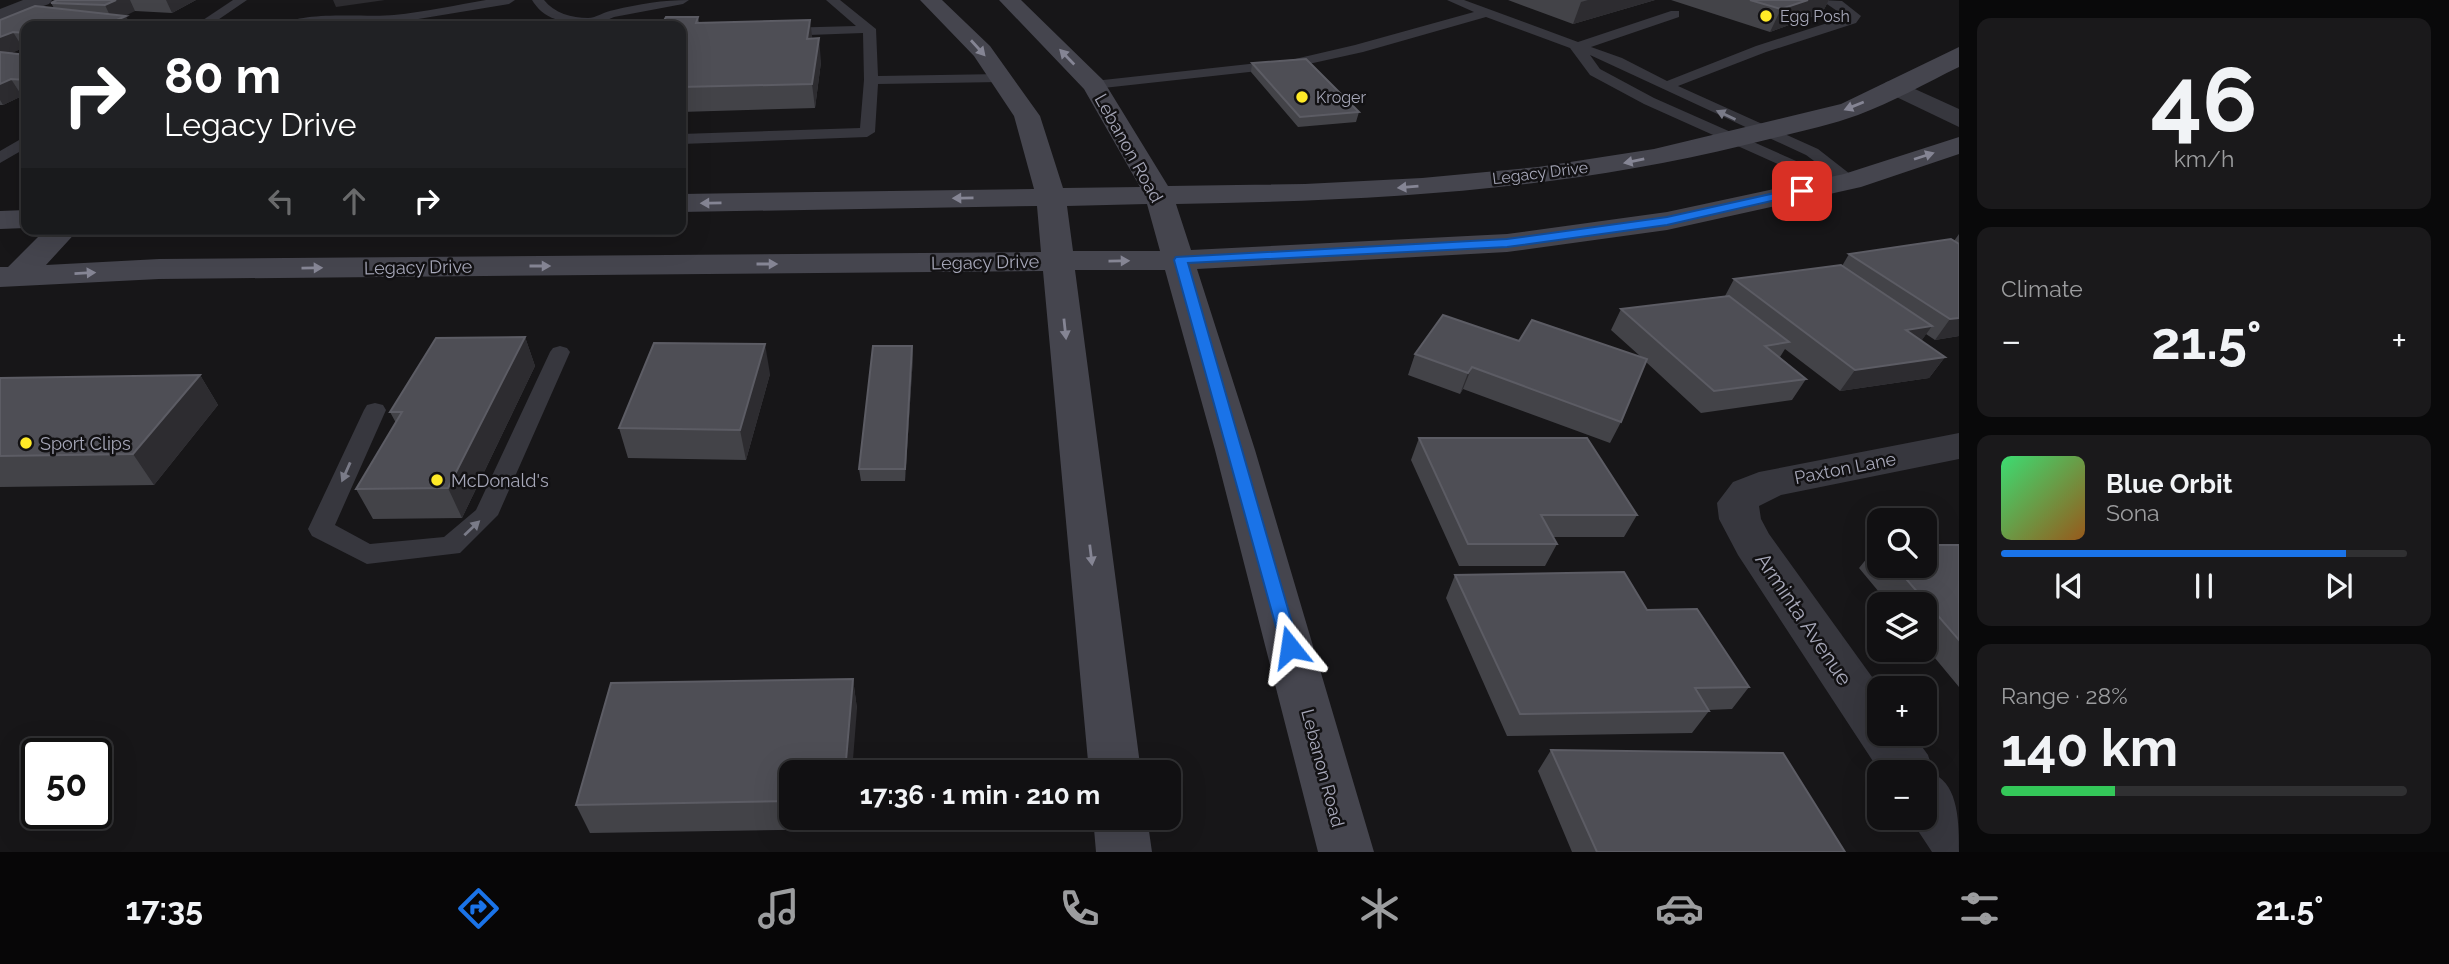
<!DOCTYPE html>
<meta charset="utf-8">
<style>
body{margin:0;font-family:Raleway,sans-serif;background:#1a191b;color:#f1f3f6;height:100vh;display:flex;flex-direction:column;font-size:26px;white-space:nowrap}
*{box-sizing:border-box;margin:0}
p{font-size:23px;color:#9c9d9f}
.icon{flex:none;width:38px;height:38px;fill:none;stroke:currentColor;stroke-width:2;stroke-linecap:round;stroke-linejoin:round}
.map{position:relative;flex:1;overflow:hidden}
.panel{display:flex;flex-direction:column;gap:18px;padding:18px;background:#09090a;width:490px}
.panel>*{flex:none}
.top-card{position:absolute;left:21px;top:21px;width:665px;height:214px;border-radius:14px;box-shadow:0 7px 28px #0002,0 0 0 2px #303032;background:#202124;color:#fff;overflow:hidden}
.tools{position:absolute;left:1867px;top:508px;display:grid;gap:14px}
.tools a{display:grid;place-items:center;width:70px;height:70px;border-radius:14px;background:#111012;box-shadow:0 7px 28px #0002,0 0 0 2px #303032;font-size:35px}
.speed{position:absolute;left:21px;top:738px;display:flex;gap:14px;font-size:35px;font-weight:700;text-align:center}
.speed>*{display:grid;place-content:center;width:91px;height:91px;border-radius:50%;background:#111012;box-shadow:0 7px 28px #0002,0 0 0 2px #303032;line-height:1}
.speed .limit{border:4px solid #111;border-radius:10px;background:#fff;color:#111}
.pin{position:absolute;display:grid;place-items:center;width:60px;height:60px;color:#fff;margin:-30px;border-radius:14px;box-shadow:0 4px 10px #0006}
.me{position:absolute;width:77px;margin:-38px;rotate:345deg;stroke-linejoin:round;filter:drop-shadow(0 0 5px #0008)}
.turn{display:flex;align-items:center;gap:24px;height:147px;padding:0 28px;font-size:32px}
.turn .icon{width:91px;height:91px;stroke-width:2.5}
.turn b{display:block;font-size:49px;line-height:60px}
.lanes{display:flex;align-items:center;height:66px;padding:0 28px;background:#0003;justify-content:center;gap:35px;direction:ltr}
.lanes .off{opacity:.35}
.big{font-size:52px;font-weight:700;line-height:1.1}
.panel .widget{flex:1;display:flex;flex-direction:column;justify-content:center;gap:10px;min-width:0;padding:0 24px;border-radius:14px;background:#1a191b}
.panel .dial{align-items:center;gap:0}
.dial b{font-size:91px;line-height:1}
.song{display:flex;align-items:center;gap:21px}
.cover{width:84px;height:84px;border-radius:10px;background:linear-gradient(135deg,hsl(140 70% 55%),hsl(30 70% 35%))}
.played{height:7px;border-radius:4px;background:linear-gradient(90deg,#1a73e8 85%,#303032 85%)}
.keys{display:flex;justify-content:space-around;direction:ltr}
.heat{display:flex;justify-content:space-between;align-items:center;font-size:38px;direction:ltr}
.charge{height:10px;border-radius:5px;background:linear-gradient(90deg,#34c759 28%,#303032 0)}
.trip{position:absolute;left:779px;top:760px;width:402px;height:70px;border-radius:14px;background:#111012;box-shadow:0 7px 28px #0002,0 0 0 2px #303032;font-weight:700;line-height:70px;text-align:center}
.tabs{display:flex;height:112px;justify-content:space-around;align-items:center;background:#070607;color:#9c9d9f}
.tabs .icon{width:49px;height:49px}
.tabs .on{color:#1a73e8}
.tabs b{font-size:32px;color:#f1f3f6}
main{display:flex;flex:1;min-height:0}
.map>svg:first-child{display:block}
</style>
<main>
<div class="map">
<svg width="1959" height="852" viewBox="0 0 1959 852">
<rect width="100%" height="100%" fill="#171618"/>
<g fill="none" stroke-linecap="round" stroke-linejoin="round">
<path fill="#37373e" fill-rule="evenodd" d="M233,0H247L209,26H194Z
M486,0H515L509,4L394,23L281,26C301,10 368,18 394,15C425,12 456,5 486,0Z
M532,0H544C554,13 572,18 588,18C596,18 605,11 614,10C639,4 663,0 689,0L683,4L614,17L593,26H577L578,24C558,21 543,18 532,0Z
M826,0H840L876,29L878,76L1001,74L1008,78L1001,82L878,84L875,132L867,137L681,144V134L860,128L864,80L863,33L782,36L775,32L782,28L856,26Z
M1447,0H1464L1578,42L1671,11H1679V17L1591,47L1622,58L1667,81L1756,46L1846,17L1821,0L1842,1L1861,16L1856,23L1766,52L1678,86L1818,149L1859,181L1851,186L1791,170L1644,104L1590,75L1570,48L1486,17L1363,52L1295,67L1094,89L1087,85L1094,81L1295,59L1355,45L1474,12ZM1590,55L1806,155L1825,169L1803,164L1654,98L1600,69Z
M26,136V148L0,163V151Z
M560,346L567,348L570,352L498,515L460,553L367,564L312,536L308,529L364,410L367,405L375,403L383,405L386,410L335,525L370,544L444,537L476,510L550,352L553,348Z"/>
<path fill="#37373e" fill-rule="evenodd" d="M23,0H52L49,4L0,22V9Z
M1959,433V459L1781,495L1759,506L1761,519L1769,534L1880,688V733H1912L1928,755L1934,774C1959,786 1959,824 1959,852H1932L1909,817H1925V772H1880L1738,555L1719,519L1717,503L1733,482L1759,472Z"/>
<path fill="#37373e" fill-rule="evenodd" d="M1895,80L1959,109V127L1886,92L1883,87L1886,82Z"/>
<path fill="#45454e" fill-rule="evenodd" d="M920,0H942L990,46L1040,116L1063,188L1140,187L1084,89L999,0H1021L1103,80L1168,186L1305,184L1422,178L1538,167L1654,149L1841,104L1959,47V67C1926,83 1893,102 1858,115C1822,128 1783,135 1745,145C1558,191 1368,201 1176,204L1191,250L1507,234L1667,212L1844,174L1959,137V154L1861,187L1667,230L1507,252L1197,269L1255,450L1374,852H1318L1215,450L1165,270H1075L1141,772H1089L1043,271L159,279L0,287V267H8L46,229H79L46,265L159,259L1041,252L1037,206L681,212V194L1034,189L1014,116L974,56ZM1147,204L1160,251H1073L1067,206Z
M26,210V228L0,229V211Z
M1093,817H1147L1152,852H1096Z"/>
</g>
<path fill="#434348" d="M57,0H196L172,13L135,11L26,26V49L23,48L11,53L26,55V97L22,96L3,105H0V20L54,8L51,3Z
M1508,0H1655L1573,24Z
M1671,0H1829L1822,13L1770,32Z
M698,17L699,23L812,38L821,62L815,108L681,112V26L662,24Z
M1252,63L1359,112L1356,122L1298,127L1251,72Z
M1959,234V336L1935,340L1926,334L1921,341L1945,357L1929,378L1840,391L1785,349L1780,357L1806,379L1792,400L1701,413L1646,362L1621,422L1610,443L1463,389L1460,394L1408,375L1415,354L1519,341L1640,356L1611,330L1621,309L1725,296L1734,279L1842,266L1849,254L1954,241Z
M525,337L535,366L462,518L373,519L356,489L396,423L390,412Z
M912,346L913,357L905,481H861L859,469Z
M770,374L746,460L628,458L619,428Z
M200,375L218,405L154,485L0,487V378Z
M1419,438L1637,515L1624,537H1553L1557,544L1545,566H1459L1411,460Z
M1959,545V687L1925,646V604H1889L1859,568L1877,546H1880V565H1925Z
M1455,575L1647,610L1749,687L1732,709L1708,710L1709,711L1692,733L1507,736L1446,598Z
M853,679L857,709L791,772V817H848L847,829L590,833L576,805Z
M1551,750L1845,852H1572L1538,771Z"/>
<path fill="#2d2c30" d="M116,0H130L135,11L115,21L126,16L131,26H103L113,22L105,5Z
M166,0H196L172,13Z
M333,0H385L336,7Z
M1588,0H1655L1573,24L1581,2Z
M1808,0H1829L1822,13L1770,32L1781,9Z
M810,20L813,43L807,39Z
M13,32L23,48L3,57L0,53V37Z
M819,38L821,62L815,108L812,84Z
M11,79L22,96L3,105L0,100V84Z
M1959,318V336L1935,340L1950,319Z
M1932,326L1917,347L1906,330Z
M525,337L535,366L462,518L448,488Z
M765,344L770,374L746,460L740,430Z
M912,346L913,357L905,481V469Z
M1945,357L1929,378L1840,391L1855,370Z
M1472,367L1463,389L1460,394L1468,373Z
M200,375L218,405L154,485L133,454Z
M853,679L857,709L852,772H845Z
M845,817H848L847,829Z"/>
<path fill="#4e4e55" stroke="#5c5c64" stroke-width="2" d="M57,0H116L105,5L51,3Z
M1750,0H1808L1781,9Z
M35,6L126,16L103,26H26V33L13,32L0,37V20Z
M666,17H698L696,23L810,20L807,39L819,38L812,84L681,87V26H648L649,24H662Z
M0,52L26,55V80L11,79L0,84Z
M1306,59L1359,112L1300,117L1252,63Z
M1951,239L1959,244V318L1950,319L1849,254Z
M1841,265L1932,326L1906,330L1945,357L1855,370L1734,279Z
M1729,296L1789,342L1765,346L1806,379L1714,391L1621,309Z
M1443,315L1519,341L1532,320L1647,359L1621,422L1472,367L1468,373L1415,354Z
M525,337L448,488L356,489L402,412H390L436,338Z
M654,343L765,344L740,430L619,428Z
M873,346H912L905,469H859Z
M200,375L133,454L0,456V378Z
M1419,438H1587L1637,515H1541L1557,544H1468Z
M1925,545H1959V640L1894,565H1925Z
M1624,572L1647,610L1697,609L1749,687L1695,688L1709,711L1520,714L1455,575Z
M853,679L845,772H791V801L576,805L611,683Z
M1551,750L1783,753L1845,852H1597Z"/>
<defs><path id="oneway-solid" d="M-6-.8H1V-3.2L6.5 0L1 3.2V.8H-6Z" transform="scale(1.75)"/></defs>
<g fill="#858594">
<use href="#oneway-solid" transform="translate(978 48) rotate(48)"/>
<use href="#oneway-solid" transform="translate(1067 57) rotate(-134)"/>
<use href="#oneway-solid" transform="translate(1854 106) rotate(158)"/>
<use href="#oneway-solid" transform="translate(1924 156) rotate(-18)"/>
<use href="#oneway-solid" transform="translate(1634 161) rotate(168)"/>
<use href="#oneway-solid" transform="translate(1408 187) rotate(175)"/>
<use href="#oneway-solid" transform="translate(963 198) rotate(179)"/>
<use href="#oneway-solid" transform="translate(711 203) rotate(179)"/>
<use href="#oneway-solid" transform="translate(1119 261) rotate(-1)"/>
<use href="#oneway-solid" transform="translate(767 264)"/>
<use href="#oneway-solid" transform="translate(540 266)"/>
<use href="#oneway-solid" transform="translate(312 268) rotate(-1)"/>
<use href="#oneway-solid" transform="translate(85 273) rotate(-3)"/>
<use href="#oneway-solid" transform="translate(1065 329) rotate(84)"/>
<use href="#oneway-solid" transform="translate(1091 555) rotate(83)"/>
</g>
<g fill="#7a7b88">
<use href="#oneway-solid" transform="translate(1726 115) rotate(-155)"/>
<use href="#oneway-solid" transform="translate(346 472) rotate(114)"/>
<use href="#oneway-solid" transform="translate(472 528) rotate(-43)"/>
</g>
<path fill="#1a73e8" stroke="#114b97" stroke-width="2" d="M1802,187L1806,188V193L1667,225L1507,247L1188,263L1299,647L1297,652L1290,655L1283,652L1174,260L1176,257L1507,239L1667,217Z"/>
<g fill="#ffea27" stroke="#121113" stroke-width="2.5">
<circle cx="1766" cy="16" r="7"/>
<circle cx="1302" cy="97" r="7"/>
<circle cx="26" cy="443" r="7"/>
<circle cx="437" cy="480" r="7"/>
</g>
<g text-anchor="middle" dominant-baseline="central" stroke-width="5" stroke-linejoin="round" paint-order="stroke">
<g font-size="16" fill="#a7a8b9" stroke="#121113" text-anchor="start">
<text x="1780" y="16">Egg Posh</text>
<text x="1316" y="97">Kroger</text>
</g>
<g font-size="16" fill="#a7a8b9" stroke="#121113">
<text transform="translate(1540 173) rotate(-7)">Legacy Drive</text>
</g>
<g font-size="18" fill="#a7a8b9" stroke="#121113">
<text transform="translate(1129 148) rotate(61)">Lebanon Road</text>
<text transform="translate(985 262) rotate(-1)">Legacy Drive</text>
<text transform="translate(418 267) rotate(-1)">Legacy Drive</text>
<text transform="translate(1845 468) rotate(-11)">Paxton Lane</text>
<text transform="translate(1323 768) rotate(75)">Lebanon Road</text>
</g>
<g font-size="18" fill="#a7a8b9" stroke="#121113" text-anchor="start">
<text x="40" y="443">Sport Clips</text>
<text x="451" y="480">McDonald's</text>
</g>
<g font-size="21" fill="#a7a8b9" stroke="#121113">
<text transform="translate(1804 619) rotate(56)">Arminta Avenue</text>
</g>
</g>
</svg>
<div class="tools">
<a><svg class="icon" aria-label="search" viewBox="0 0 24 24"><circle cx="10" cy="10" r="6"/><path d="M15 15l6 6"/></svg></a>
<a><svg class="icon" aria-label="layers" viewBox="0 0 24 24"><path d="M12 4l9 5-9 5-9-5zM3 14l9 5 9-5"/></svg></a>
<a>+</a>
<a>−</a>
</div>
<div class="speed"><div class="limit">50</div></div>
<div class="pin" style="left:1802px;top:191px;background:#d93025"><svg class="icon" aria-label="arrive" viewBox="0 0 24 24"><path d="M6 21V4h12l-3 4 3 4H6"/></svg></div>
<svg class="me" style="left:1290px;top:647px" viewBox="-20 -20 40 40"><path d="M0-17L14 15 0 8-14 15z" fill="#1a73e8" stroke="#fff" stroke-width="4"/></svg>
<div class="trip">17:36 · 1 min · 210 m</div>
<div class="top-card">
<div class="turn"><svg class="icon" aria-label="right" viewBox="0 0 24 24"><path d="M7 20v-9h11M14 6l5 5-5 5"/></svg><div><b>80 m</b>Legacy Drive</div></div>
<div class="lanes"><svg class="icon off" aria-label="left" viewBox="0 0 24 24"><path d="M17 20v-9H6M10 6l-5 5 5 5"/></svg><svg class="icon off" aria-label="ahead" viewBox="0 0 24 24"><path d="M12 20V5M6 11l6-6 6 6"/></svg><svg class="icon" aria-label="right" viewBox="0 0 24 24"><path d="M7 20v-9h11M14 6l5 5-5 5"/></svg></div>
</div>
</div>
<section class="panel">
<div class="widget dial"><b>46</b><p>km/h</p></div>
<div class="widget"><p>Climate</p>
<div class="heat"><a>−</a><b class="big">21.5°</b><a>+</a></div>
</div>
<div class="widget">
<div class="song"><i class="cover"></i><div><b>Blue Orbit</b><p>Sona</p></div></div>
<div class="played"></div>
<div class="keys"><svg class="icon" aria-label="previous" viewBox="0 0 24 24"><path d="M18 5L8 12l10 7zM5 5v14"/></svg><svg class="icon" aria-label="pause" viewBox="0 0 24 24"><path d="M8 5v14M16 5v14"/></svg><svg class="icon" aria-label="next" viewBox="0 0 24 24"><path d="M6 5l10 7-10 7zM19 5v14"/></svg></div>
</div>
<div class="widget"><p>Range · 28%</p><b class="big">140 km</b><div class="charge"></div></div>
</section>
</main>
<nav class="tabs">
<b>17:35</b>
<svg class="icon on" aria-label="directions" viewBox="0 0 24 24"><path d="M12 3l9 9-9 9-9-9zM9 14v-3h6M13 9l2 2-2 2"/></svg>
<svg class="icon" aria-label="music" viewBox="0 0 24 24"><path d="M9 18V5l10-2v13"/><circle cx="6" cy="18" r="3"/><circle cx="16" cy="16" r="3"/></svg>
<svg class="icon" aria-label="phone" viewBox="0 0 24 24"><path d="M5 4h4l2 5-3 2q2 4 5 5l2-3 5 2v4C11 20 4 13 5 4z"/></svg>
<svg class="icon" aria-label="climate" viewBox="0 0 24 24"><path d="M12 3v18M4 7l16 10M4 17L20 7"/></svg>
<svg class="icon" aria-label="car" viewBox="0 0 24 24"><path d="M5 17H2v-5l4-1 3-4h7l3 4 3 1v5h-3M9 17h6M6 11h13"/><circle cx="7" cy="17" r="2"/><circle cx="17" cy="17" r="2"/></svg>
<svg class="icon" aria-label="filters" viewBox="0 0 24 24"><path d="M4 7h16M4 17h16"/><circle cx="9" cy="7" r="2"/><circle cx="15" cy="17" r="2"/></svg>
<b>21.5°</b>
</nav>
